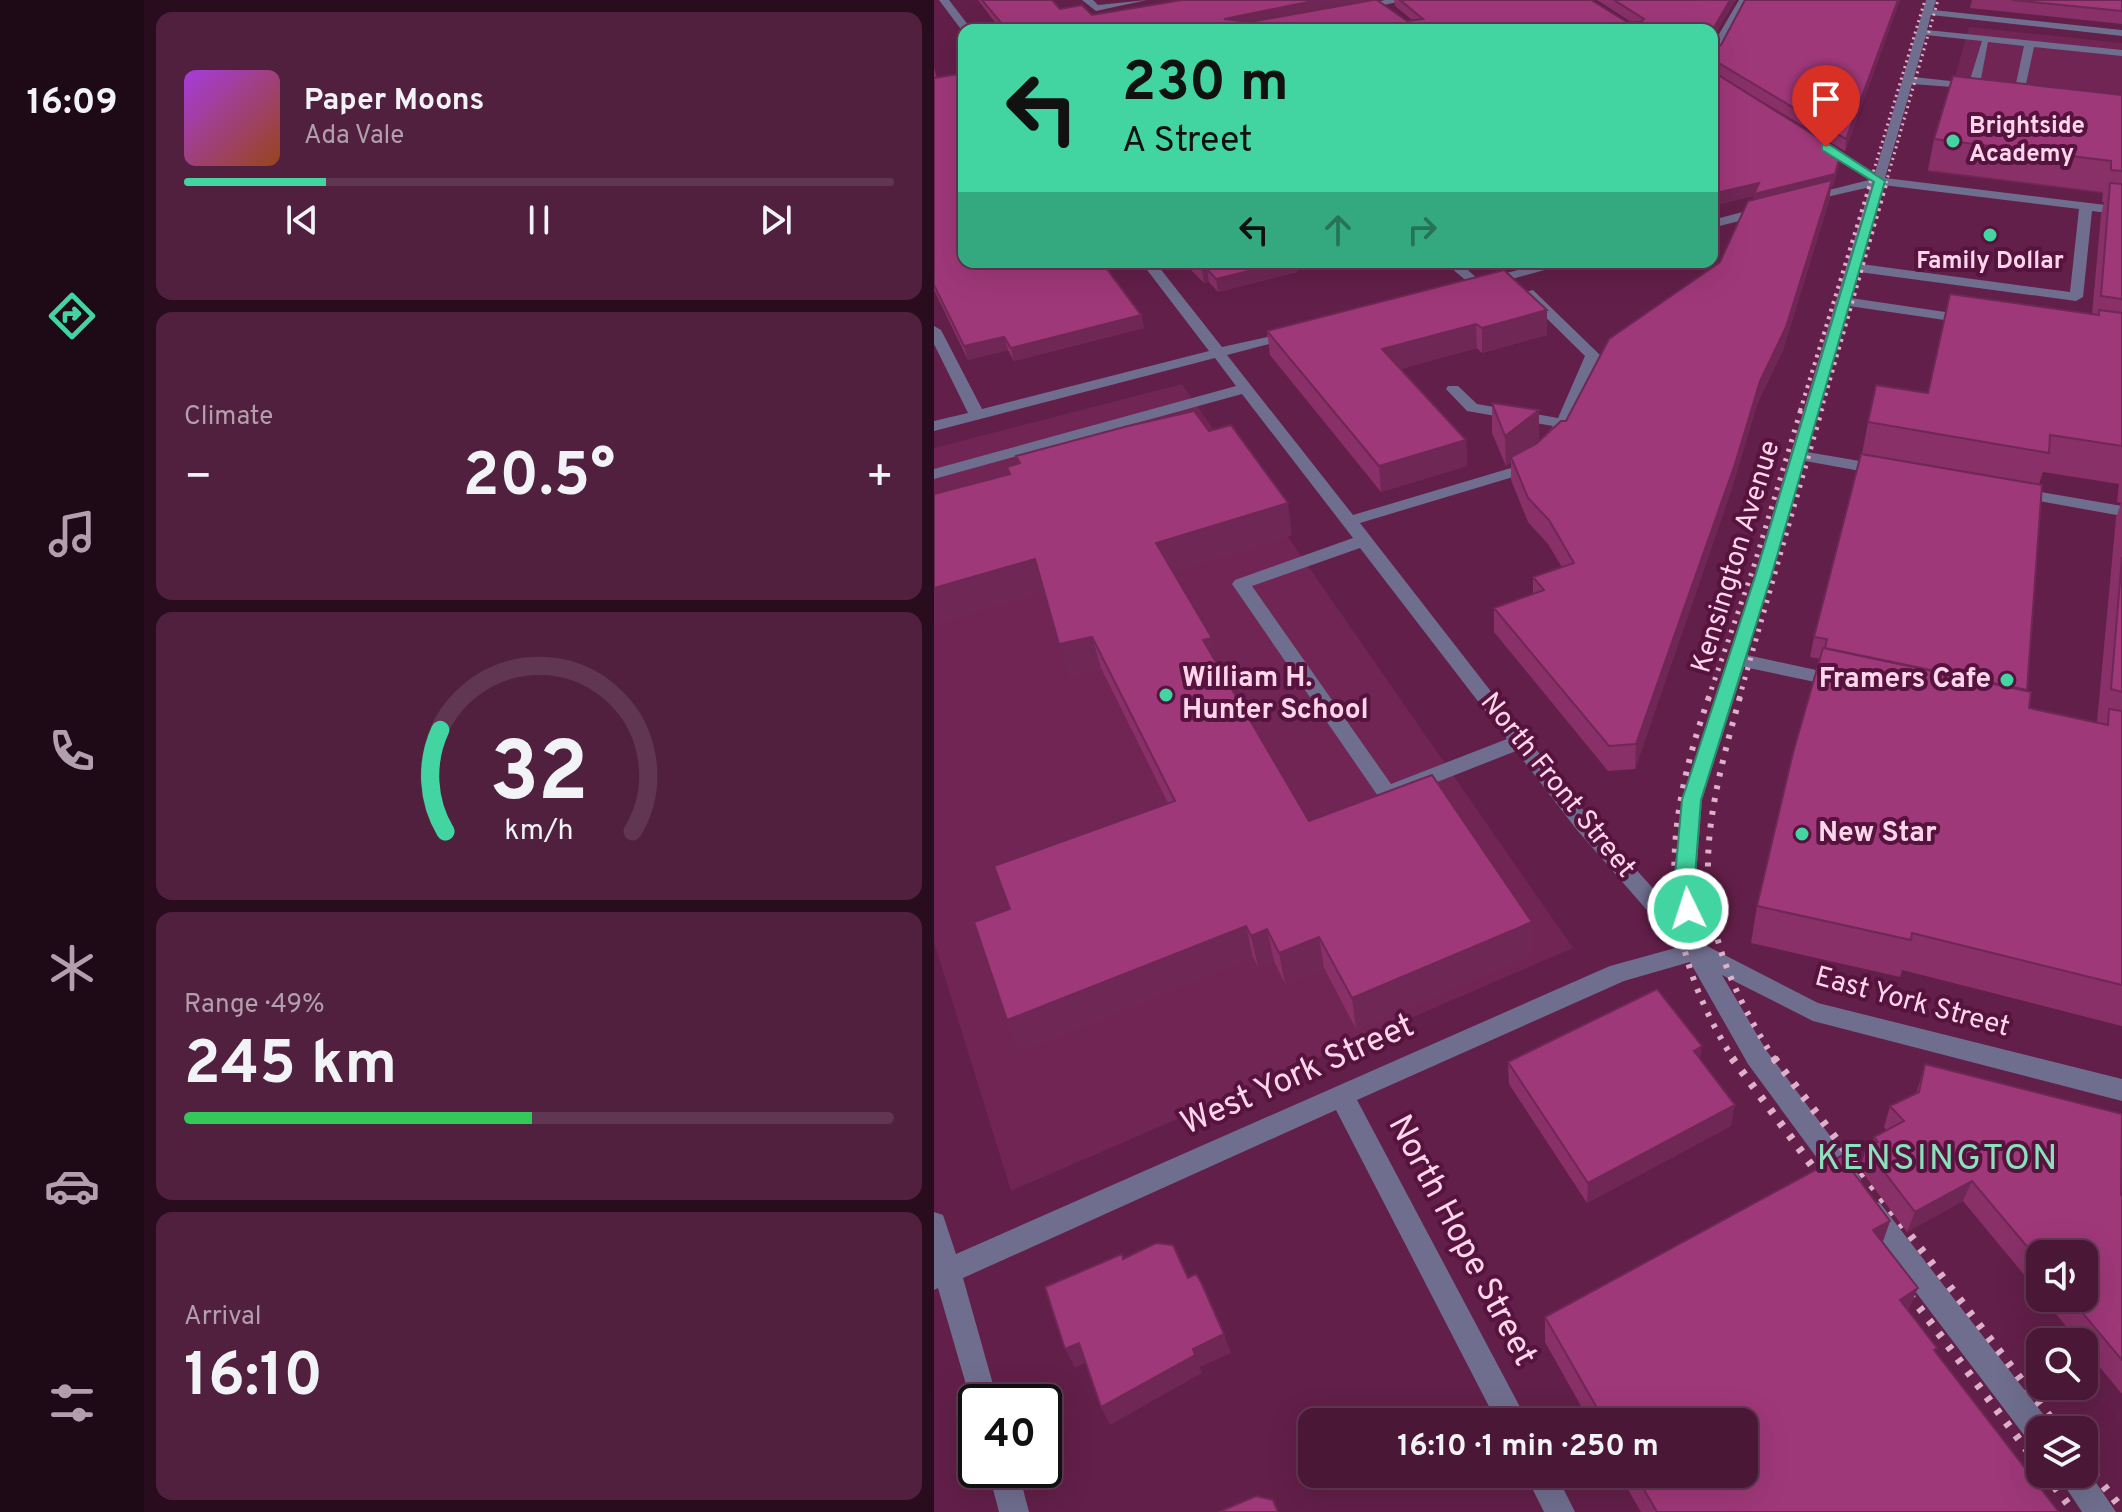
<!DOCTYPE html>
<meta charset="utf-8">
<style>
body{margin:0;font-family:Overpass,sans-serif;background:#51203f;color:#f1f3f6;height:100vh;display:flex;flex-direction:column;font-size:30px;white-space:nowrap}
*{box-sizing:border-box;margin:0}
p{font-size:26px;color:#b29fad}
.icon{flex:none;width:44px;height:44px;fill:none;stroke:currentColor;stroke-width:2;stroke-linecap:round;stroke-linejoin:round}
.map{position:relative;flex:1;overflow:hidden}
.details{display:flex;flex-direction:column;gap:12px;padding:12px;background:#290d1e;width:790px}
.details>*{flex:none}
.top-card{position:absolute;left:24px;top:24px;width:760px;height:244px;border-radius:16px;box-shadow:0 8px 32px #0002,0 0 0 2px #613652;background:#42d4a1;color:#111;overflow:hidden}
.fabs{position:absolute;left:1092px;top:1240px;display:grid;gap:16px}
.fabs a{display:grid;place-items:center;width:72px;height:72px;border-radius:16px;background:#4a1737;box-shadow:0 8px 32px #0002,0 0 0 2px #613652;font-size:40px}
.speed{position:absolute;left:24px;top:1384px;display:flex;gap:16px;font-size:40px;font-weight:700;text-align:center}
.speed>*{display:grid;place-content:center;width:104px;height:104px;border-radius:50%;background:#4a1737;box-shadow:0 8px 32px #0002,0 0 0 2px #613652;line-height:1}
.speed .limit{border:4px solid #111;border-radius:12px;background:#fff;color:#111}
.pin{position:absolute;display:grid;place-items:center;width:68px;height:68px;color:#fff;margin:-82px -34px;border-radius:50% 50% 50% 0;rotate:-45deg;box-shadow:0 0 8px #0007}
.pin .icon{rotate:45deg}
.me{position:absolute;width:88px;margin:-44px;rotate:356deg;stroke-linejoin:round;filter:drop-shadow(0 0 6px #0008)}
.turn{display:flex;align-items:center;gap:28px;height:168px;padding:0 32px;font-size:36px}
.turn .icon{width:104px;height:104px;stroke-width:2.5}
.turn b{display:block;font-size:56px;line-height:68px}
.lanes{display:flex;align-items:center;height:76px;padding:0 32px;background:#0003;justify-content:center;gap:40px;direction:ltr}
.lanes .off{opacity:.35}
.big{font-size:60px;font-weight:700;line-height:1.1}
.details .card{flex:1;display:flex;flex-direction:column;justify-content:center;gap:12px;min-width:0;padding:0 28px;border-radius:16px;background:#51203f}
.details .dial{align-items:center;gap:0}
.dial svg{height:208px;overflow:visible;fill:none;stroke:#613652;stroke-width:7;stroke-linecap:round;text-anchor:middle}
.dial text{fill:#f1f3f6;stroke:none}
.song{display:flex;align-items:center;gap:24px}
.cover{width:96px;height:96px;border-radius:12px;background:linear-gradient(135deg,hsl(280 70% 55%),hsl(20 70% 35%))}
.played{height:8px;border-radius:4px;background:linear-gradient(90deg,#42d4a1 20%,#613652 20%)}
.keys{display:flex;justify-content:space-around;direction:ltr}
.heat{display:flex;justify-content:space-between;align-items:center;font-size:44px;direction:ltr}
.charge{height:12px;border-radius:6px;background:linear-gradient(90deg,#34c759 49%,#613652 0)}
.trip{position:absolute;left:364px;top:1408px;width:460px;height:80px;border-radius:16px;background:#4a1737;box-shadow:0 8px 32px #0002,0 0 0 2px #613652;font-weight:700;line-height:80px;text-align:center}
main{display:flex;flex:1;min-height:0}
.tab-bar{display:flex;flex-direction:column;width:144px;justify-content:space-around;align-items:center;background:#1e0916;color:#b29fad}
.tab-bar .icon{width:56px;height:56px}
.tab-bar .selected{color:#42d4a1}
.tab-bar b{font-size:36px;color:#f1f3f6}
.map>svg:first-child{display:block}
</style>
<main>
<nav class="tab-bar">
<b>16:09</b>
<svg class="icon selected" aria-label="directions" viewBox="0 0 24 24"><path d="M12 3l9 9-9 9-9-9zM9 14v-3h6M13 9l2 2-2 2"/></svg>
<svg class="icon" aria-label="music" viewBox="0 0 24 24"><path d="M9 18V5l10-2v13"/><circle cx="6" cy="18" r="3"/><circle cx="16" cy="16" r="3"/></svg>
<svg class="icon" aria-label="phone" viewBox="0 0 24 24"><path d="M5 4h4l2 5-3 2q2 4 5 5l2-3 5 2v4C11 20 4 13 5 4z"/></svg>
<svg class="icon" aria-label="climate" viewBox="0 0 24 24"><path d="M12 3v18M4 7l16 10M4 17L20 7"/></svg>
<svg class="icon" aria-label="car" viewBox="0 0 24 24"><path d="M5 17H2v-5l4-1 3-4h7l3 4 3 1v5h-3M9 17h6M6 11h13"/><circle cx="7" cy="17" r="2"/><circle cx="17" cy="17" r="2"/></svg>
<svg class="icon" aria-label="filters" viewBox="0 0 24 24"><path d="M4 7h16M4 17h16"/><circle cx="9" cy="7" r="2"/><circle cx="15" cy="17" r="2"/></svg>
</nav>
<section class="details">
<div class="card">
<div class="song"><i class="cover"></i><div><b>Paper Moons</b><p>Ada Vale</p></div></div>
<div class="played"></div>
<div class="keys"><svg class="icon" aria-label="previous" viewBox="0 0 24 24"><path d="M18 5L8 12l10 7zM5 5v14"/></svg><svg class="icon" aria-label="pause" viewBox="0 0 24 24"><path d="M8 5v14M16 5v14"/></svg><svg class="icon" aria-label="next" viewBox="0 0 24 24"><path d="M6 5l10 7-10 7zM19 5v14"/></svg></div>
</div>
<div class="card"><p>Climate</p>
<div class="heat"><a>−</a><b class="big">20.5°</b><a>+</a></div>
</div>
<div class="card dial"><svg viewBox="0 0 100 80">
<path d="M14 69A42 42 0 1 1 86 69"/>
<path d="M14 69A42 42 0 0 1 12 30" stroke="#42d4a1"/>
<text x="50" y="56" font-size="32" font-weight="700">32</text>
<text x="50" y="72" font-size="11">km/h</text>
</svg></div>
<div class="card"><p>Range · 49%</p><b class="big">245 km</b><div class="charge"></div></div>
<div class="card"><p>Arrival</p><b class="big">16:10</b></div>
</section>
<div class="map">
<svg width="1188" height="1512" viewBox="0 0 1188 1512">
<rect width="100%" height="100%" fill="#621f49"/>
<path fill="#702554" d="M1035,27L1188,43V196L994,172Z
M248,384L639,948L77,1191L0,942V448Z"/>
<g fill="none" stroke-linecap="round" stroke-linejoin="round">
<path fill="#6f6e8e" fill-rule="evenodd" d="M5,0H15L38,30L29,32Z
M148,0H159L164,5L213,0L162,11Z
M451,0H472L424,11L419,8Z
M805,0H815L783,55L778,58V46Z
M992,0H1002L999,10L1188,30V36L997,15L993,30L1188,50V56L1100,47L1090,93L1085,96L1080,93L1090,46L1054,42L1045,89L978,84L951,178L1188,207V215L1158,211L1149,297L1142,301L925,272L917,298L1038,316L1045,320L1038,324L915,306L873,452L949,465L957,470L949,475L871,461L813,655L905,675L914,681L905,687L810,667L768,800L762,876L773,946L884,1003L1188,1079V1101L879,1021L788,975L832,1050L923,1172L927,1180L923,1188L914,1192L905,1188L814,1064L756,962L690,981L423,1100L594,1422H563L402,1110L29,1278L64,1402H42L40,1412L4,1288L0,1290V1212L9,1215L22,1254L676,966L745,947L643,830L582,751L460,799H446L298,584L301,580L419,538L308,394L0,479V469L302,386L281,358L0,431V421L34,413L0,344V326L7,330L48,409L275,351L207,262H221L288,347L365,330V336L293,355L419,515L577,468L604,447L619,426L533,411L512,389L514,386H524L543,404L624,418L651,356L587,293L599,290L666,355C647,400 632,447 589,474L426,523L657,820L746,918L740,876L748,800L820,577L936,187L867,203V197L935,180L879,143L889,141L941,173ZM992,35L1048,41L1035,83L980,77ZM949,185L1145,209L1136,292L927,264ZM426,548L573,739L457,784L318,586Z
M832,206L836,207V213L778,228V220Z
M510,262H525L545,280L616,262H639L542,289Z
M1083,488L1188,506V516L1077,496L1075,493Z
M937,1200L946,1203L1116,1423L1119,1430H1106V1448L1096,1443L928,1221L924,1212L928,1203Z
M1150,1465L1182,1512H1148L1123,1474H1150Z
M54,1470H84L95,1512H65Z
M591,1474H622L641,1512H610Z"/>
<path stroke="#deb0ca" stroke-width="3" stroke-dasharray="2 4" stroke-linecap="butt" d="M936,183L991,0
M952,183L1004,0"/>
<path stroke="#deb0ca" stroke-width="4" stroke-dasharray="3 5" stroke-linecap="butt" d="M866,411L937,181
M887,411L953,181"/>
<path stroke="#deb0ca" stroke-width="5" stroke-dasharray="3 7" stroke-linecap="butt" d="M774,699L819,569L867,409
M805,699L888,409"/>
<path stroke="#deb0ca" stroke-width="6" stroke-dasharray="4 9" stroke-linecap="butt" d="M775,697C728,829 722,938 800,1060
M806,697C763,848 753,922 841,1060"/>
<path stroke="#deb0ca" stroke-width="8" stroke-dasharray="5 11" stroke-linecap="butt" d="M798,1058L896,1190
M840,1058L1126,1430
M966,1282L1106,1467
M1150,1461L1188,1509
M1111,1474L1140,1512"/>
</g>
<path fill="#893068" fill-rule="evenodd" d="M44,0L126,9L158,15L473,21L478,20L461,6L460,0H657L693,22H697L663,0H802L778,30H67Z
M966,0L911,151L778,71V46V50Z
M1038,0H1188V24L1036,8Z
M0,68L3,78L179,277L207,315L210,328L80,361L74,350L34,360L0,290Z
M778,71L905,165L899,186L897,187L895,201L849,350L823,404L798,488L701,769L674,771L560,632V608L599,594V577L628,567L614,544L594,522L577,480V462L572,466L558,433V403L605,410V441L596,448L602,444L632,421L786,262L819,200V196L778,206Z
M1188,95V1026L968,970L966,977L817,943L823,906L886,659L876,657L880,637L928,454L934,422L1158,314L1167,215L1170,202H1168L1169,192L994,170L1000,139ZM1109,472L1185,484L1183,502L1187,503L1182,518L1163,722L1095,708L1092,691L1105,484Z
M249,262H362L363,272L284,292L275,282L270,283Z
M613,310V335L548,353L543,348L466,369L532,440L533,466L447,492L336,355L333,331Z
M275,431L358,535L239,571L283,663L375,821L598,922V954L422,1029L390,968L351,984L340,961L324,967L319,957L86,1051L73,1020L76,909L234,803L167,668L135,676L110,590L0,624L75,474L73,467L85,463L82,456Z
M766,1059L797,1126L653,1203L575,1084L574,1062Z
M991,1064L1188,1195V1394L1150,1348V1342H1145L1109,1298H1150L1106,1254V1294L1029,1201L973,1232L926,1169L932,1148L938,1145L940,1137L952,1130L950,1127L956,1106L982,1094Z
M956,1221L948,1243L974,1311L1001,1351L1125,1512H707L685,1474H810V1422H656L611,1342V1317Z"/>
<path fill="#6f2755" d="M384,0H437L292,30L290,19Z
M796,0H802L778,40V31Z
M964,0H966L911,151L912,139Z
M907,152L905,165L899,186L897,187L895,201L849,350L823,404L798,488L701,769L702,744L818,207L819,196L778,206V194Z
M351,262H362L363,272L284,292L282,279Z
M273,269L275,282L270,283L268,270Z
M613,310V335L548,353V328Z
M207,315L210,328L80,361L77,348Z
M542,324L543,348L450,374L448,349Z
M70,337L74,350L34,360L30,346Z
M605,410V441L579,461L577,457V462L572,466L571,436Z
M532,440L533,466L447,492L445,466Z
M354,503L358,535L229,574L222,543Z
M101,559L110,590L0,624V588Z
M158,637L167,668L135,676L125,644Z
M278,638L284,669L269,640Z
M598,922V954L422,1029L418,998Z
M312,926L319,957L86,1051L73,1020Z
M333,929L340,961L324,967L317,936Z
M385,937L390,968L351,984L345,953Z
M768,1046L765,1068L760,1051Z
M801,1105L797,1126L653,1203L654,1183Z
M1038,1181L1029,1201L973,1232L981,1212Z
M956,1221L947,1247L939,1230Z
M984,1288L973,1314L966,1300Z
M290,1334L297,1353L266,1367L268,1373L176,1425L167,1407L259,1349Z
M145,1343L154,1361L141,1368L131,1349Z"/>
<path fill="#9f3879" stroke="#6f2755" stroke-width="2" d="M48,0H118L126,9L148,5L158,15L248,0H384L290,19L316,22L439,0H443L473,21L489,19L466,0H657L693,22H707L710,19L680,0H796L778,31L73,30Z
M811,0H964L912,139L778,59V46V50L787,45Z
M1078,0H1188V11Z
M778,71L907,152L901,174L820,194L825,183L778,194Z
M30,73V262H173L177,268L173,269L207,315L77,348L70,337L30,346L0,285V78Z
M1019,76L1188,95V171L1177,170V161L1000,139Z
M898,180L852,327L826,381L801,464L702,744L675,746L560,608L610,590L599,577L640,563L615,520L594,498L577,457L602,444L627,421H632L675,339L786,262L814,201Z
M1176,183L1188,184V299L1167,296Z
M260,262H351L282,279L273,269L268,270Z
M570,270L613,310L548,328L542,324L448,349L532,440L445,466L333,331Z
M1016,294L1165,315V310L1188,313V446L1116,435L1115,453L934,422L942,385L994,393Z
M558,403L605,410L571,436Z
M260,411L275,431L297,425L354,503L222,543L278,638L269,640L375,821L498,775L598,922L418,998L385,937L345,953L333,929L317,936L312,926L73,1020L40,922L76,909L60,866L241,801L158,637L125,644L101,559L0,588V494L76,474L73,467L86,463L82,456L194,426Z
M927,454L1108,485L1093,690L891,648L893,639L880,637Z
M1188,557V692L1177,689Z
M889,648L1097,692L1095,708L1174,725L1175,709L1188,711V985L978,933L977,940L823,906L859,753Z
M723,989L768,1046L760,1051L801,1105L654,1183L574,1062Z
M991,1064L1188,1114L1187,1195H1188V1360L1136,1298H1150V1254H1106V1262L1038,1181L981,1212L932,1148L944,1142L940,1137L970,1121L956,1106L985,1092Z
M907,1156L956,1221L939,1230L984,1288L966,1300L1003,1348L1000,1350L1125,1512H723L701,1474H810V1422H671L611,1317Z
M222,1243L239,1245L254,1278L262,1274L267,1282L290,1334L259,1349L261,1355L167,1407L145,1343L131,1349L111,1287L188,1254L189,1259Z
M322,1496L339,1500L344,1512H285Z"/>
<path fill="#42d4a1" stroke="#2b8a69" stroke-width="2" d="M888,145H896L951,181L837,577L767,800L761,876L764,909L754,917L744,909L741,876L748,800L821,577L940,182L888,150Z"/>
<g fill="#42d4a1" stroke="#55133e" stroke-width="3">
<circle cx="1019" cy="141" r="8"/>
<circle cx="1056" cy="235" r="8"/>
<circle cx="1073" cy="680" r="8"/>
<circle cx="232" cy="695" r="8"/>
<circle cx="868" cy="834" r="8"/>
</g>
<g text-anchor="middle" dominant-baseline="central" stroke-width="8" stroke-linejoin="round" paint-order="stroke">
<g font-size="24" font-weight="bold" fill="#fed5eb" stroke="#55133e" text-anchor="start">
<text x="1035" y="127">Brightside<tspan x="1035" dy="28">Academy</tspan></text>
<text x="1056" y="262" text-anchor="middle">Family Dollar</text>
</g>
<g font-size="28" fill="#fed5eb" stroke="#55133e">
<text transform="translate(803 557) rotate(-73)">Kensington Avenue</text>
<text transform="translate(623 786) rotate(51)">North Front Street</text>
<text transform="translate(978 1003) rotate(15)">East York Street</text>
</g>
<g font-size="28" font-weight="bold" fill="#fed5eb" stroke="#55133e" text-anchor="start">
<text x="248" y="679">William H.<tspan x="248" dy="32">Hunter School</tspan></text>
<text x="1057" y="680" text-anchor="end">Framers Cafe</text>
<text x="884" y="834">New Star</text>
</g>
<g font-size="34" fill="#fed5eb" stroke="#55133e">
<text transform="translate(364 1076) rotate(-24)">West York Street</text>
<text transform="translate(527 1241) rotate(62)">North Hope Street</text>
</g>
<g font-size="36" letter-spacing="2" fill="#8ae1bc" stroke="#55133e">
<text x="1004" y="1160">KENSINGTON</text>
</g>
</g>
</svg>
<div class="fabs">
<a><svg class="icon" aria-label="sound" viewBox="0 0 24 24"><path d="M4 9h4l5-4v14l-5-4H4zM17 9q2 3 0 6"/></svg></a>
<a><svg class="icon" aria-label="search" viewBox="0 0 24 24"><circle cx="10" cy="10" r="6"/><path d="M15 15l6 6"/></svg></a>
<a><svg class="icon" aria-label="layers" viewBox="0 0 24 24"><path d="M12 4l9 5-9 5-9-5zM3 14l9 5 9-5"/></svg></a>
</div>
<div class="speed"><div class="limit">40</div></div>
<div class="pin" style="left:892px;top:147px;background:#d93025"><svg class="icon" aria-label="arrive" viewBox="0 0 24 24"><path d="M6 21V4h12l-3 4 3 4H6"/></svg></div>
<svg class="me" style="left:754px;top:909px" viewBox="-20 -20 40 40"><circle r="17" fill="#42d4a1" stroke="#fff" stroke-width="3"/><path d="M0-11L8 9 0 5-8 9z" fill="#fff"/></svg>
<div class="trip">16:10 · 1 min · 250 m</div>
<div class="top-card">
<div class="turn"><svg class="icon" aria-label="left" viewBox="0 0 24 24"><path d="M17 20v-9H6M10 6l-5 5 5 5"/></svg><div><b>230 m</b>A Street</div></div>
<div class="lanes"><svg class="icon" aria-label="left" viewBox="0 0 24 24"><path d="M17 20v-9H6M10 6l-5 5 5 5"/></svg><svg class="icon off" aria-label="ahead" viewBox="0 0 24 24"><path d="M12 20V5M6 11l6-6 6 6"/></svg><svg class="icon off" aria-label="right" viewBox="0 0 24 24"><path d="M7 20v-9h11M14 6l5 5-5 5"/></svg></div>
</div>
</div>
</main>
